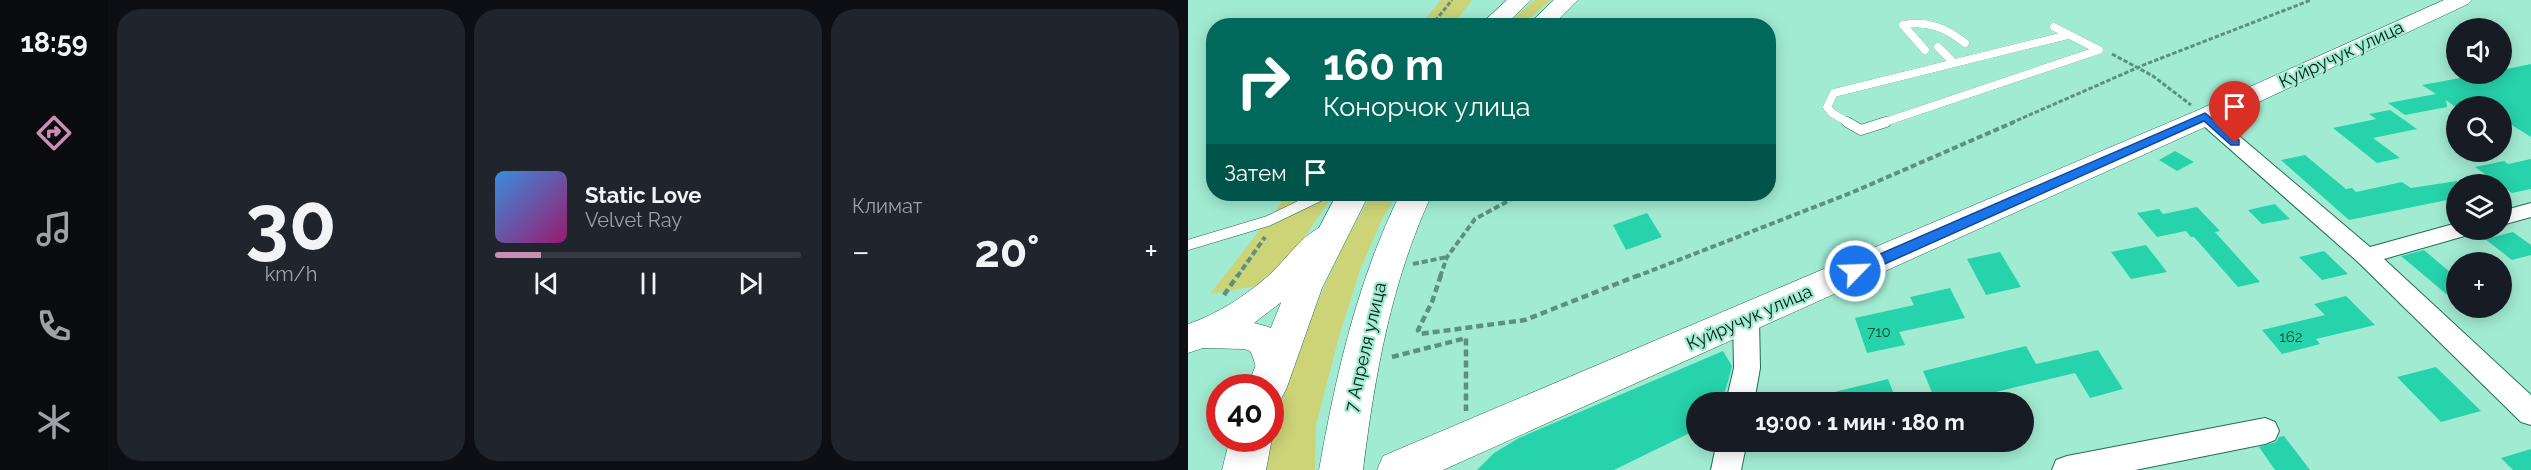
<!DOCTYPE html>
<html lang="ru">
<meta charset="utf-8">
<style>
body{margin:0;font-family:Raleway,sans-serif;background:#20242c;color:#f1f3f6;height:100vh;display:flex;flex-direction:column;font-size:22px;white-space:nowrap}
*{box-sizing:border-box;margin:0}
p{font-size:20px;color:#9ea1a6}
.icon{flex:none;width:33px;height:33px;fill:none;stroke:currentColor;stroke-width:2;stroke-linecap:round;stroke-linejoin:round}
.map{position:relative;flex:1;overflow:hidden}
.panel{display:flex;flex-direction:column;gap:9px;padding:9px;background:#0d0f14;width:1080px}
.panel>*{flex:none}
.banner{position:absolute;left:18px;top:18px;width:570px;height:183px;border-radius:24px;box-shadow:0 3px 15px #0003;background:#00695c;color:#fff;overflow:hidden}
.controls{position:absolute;left:1258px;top:18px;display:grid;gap:12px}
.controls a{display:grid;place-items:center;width:66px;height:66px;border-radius:50%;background:#171b24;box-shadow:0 3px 15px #0003;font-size:30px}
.speed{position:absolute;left:18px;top:374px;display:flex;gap:12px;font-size:30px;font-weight:700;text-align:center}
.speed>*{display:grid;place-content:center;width:78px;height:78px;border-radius:50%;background:#171b24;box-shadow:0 3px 15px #0003;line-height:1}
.speed .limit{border:9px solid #d22;background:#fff;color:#111}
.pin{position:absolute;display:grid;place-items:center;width:51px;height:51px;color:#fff;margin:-62px -26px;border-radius:50% 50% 50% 0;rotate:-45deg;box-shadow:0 0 6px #0007}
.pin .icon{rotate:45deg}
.me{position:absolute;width:66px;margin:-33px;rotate:66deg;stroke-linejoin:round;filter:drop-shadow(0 0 4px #0008)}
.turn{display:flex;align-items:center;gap:21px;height:126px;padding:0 18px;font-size:27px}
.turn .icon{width:78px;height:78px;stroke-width:2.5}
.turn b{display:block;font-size:42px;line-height:51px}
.then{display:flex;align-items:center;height:57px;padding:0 18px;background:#0003;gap:12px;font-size:22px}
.big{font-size:45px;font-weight:700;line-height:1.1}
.panel .tile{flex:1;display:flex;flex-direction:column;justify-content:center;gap:9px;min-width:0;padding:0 21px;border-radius:24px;background:#20242c}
.panel .dial{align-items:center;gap:0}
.dial b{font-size:78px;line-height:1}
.song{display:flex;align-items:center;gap:18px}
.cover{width:72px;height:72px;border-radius:9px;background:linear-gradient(135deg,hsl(210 70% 55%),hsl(320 70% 35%))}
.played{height:6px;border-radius:3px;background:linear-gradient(90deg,#ca8eb4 15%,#363941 15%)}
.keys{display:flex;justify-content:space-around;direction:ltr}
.heat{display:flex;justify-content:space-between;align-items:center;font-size:33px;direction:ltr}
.panel .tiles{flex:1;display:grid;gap:9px;grid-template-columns:repeat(3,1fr)}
.trip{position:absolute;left:498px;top:392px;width:348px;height:60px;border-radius:30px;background:#171b24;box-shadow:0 3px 15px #0003;font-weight:700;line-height:60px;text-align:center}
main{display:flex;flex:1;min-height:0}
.dock{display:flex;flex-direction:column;width:108px;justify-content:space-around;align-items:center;background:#090b0e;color:#9ea1a6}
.dock .icon{width:42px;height:42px}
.dock .active{color:#ca8eb4}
.dock b{font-size:27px;color:#f1f3f6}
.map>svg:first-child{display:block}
</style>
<main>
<nav class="dock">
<b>18:59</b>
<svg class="icon active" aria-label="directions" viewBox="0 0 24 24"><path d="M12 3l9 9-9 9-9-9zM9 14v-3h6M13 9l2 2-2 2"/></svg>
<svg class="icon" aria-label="music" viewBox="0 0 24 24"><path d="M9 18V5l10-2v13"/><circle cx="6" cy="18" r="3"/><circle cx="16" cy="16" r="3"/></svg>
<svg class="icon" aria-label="phone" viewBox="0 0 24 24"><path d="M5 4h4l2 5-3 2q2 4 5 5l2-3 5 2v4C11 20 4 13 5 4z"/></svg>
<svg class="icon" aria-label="climate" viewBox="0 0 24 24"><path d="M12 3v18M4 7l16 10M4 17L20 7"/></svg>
</nav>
<section class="panel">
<div class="tiles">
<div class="tile dial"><b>30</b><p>km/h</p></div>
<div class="tile">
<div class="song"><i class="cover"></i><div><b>Static Love</b><p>Velvet Ray</p></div></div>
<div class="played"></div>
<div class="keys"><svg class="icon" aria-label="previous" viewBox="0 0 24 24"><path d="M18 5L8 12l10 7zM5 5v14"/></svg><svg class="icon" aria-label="pause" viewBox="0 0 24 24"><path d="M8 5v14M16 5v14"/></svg><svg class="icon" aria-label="next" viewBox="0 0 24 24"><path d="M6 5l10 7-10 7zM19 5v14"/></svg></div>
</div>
<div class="tile"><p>Климат</p>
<div class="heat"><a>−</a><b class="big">20°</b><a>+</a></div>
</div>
</div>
</section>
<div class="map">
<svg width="1343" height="470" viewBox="0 0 1343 470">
<rect width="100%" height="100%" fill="#a2ebd3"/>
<path fill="#cdd377" d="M253,0H284L265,25H232Z
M347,0H363L333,25L316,26Z
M100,194H146L85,283L22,294Z
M184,194H210L195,217L172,270L152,333L128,425L127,470H74C99,375 133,278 184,194Z"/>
<path fill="#27d3ab" d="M1343,64V137L1314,119V106H1294L1287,102L1266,106L1258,100L1259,107L1217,115L1200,103L1248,94L1234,85L1294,74H1314V70Z
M1202,110L1229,129L1185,138L1212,158L1189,163L1145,128L1188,119L1181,114Z
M987,151L1006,162L989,171L971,160Z
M1117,155L1158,189L1164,188L1168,192L1214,182L1223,188L1269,181V198L1161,220L1093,160Z
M1343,159V189L1324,193L1287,167L1316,161L1320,164Z
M1087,204L1102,219L1074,224L1060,210Z
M1009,207L1032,231L1027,232L1072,282L1050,287L1006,237H1003L998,231L969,237L949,213L971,209L975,214Z
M459,213L474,237L438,250L425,225Z
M1325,232L1343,245V255L1324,260L1297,239Z
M958,245L979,272L943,279L923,252Z
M1236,250L1269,278V303L1213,256Z
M1136,251L1160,274L1134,280L1111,257Z
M812,252L833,287L798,295L779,259Z
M762,288L777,318L711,332L717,345L679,353L667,318L726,305L722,297Z
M1158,296L1187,325L1128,339L1132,344L1094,354L1074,330L1137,315L1126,304Z
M838,346L848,364L910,350L935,389L902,398L887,373L787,397L790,402H748L735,371Z
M535,351L544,366L540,382L533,402H508V430L426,470H289L306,453L331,438Z
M1248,367L1293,411L1253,422L1209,377Z
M700,379L709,402H631L630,396Z
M1096,436L1122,470H1087L1071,447L1088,442L1091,437Z
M1343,449V470H1325L1313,458Z"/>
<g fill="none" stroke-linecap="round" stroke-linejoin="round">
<g stroke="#216d59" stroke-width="8">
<path id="lane-far1" d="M866,27L911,50
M750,47L766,63
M737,50L715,25C739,20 758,28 777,43
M661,123L644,113L639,107L646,93L880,35
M694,123L911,50"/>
</g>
<g stroke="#216d59" stroke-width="11">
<path id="lane" d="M659,122L673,130L698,122
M0,245L80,221L136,194"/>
</g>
<g stroke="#216d59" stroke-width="2">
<path id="street" d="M1017,111L1024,113L1182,247L1269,223V230H1283L1280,235L1196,259L1343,395V425L1333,422L1170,262L1010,121L1008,117L1010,113Z
M1343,203V217L1314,225V211Z
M558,309L567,312L571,319L572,368L566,402H538L546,368L545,319L549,312Z
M1077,418L1087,422L1091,431L1087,440L1077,444L947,470H864L868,460L879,456Z
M529,441H559L553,470H523Z"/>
</g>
<g stroke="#216d59" stroke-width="1">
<path id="secondary" d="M1256,0H1284L1280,4L1026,123L255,470H189L195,456L1008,111Z
M136,226L147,229L152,237L147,245L104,294L66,323C72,325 80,326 85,329C102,339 106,363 98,378L85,382L72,378C67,369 67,359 62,351L56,349L15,348L0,353V324C30,314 57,296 80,276C97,261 116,232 136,226Z"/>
</g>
<g stroke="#216d59" stroke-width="1">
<path id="primary" d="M319,0H343L316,26H291Z
M366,0H390L364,26H339Z
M149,194H181L134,288L99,387L93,399L82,403V387H59L99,288Z
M212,194H244C203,282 187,374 175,470H131C148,374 169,282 212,194Z
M82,434L84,438L78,470H34L42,438H82Z"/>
</g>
<path stroke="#5b9180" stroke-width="3" stroke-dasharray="4.5 2" stroke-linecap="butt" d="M243,26L264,0
M924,54L965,76L1003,105
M823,123L958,64L1123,0"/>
<path stroke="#5b9180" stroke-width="4" stroke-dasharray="6 3" stroke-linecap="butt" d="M225,264L259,257
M49,277L77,237
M252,277L259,257L287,219L333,194
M447,277L665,192L826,122"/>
<path stroke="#5b9180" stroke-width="4.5" stroke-dasharray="7 4" stroke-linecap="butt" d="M253,275L244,302L230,330L232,334L337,320L451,275
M36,295L50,275
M204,357L278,338V411"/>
<use href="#lane-far1" stroke="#fff" stroke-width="8"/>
<use href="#lane" stroke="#fff" stroke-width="10"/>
<use href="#street" fill="#fff" fill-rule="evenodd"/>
<use href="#secondary" fill="#fff" fill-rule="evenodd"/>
<use href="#primary" fill="#fff" fill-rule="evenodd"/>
</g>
<path fill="#1a73e8" stroke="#114b97" stroke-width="1.5" d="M1017,113L1051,140V145H1043L1016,121L672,275L667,276L660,271L662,267Z"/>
<g text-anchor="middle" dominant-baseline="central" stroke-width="4.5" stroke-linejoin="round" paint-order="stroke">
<g font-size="15" fill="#0a4c3c">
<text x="691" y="332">710</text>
<text x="1103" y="337">162</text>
</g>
<g font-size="18" fill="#011f17" stroke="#a2ebd3">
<text transform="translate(1153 54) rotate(-25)">Куйручук улица</text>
<text transform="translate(561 317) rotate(-24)">Куйручук улица</text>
<text transform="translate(177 347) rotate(-77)">7 Апреля улица</text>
</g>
</g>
</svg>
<div class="controls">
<a><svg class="icon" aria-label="sound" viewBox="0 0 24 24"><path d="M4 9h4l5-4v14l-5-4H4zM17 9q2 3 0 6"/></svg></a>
<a><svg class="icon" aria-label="search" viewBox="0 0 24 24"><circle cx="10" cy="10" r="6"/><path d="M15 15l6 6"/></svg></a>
<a><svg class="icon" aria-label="layers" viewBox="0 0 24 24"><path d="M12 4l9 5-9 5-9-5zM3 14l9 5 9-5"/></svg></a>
<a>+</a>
</div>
<div class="speed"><div class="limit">40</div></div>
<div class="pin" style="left:1047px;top:143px;background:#d93025"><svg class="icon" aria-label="arrive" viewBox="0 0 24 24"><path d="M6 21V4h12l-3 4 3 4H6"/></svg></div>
<svg class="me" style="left:667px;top:271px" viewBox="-20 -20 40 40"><circle r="17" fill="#1a73e8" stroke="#fff" stroke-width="3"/><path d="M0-11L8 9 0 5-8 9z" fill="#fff"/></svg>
<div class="trip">19:00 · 1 мин · 180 m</div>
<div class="banner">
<div class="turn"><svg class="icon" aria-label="right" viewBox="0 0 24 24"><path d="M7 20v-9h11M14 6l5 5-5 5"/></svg><div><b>160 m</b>Конорчок улица</div></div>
<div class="then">Затем<svg class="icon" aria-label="arrive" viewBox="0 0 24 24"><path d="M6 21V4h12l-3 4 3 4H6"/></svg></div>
</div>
</div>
</main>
